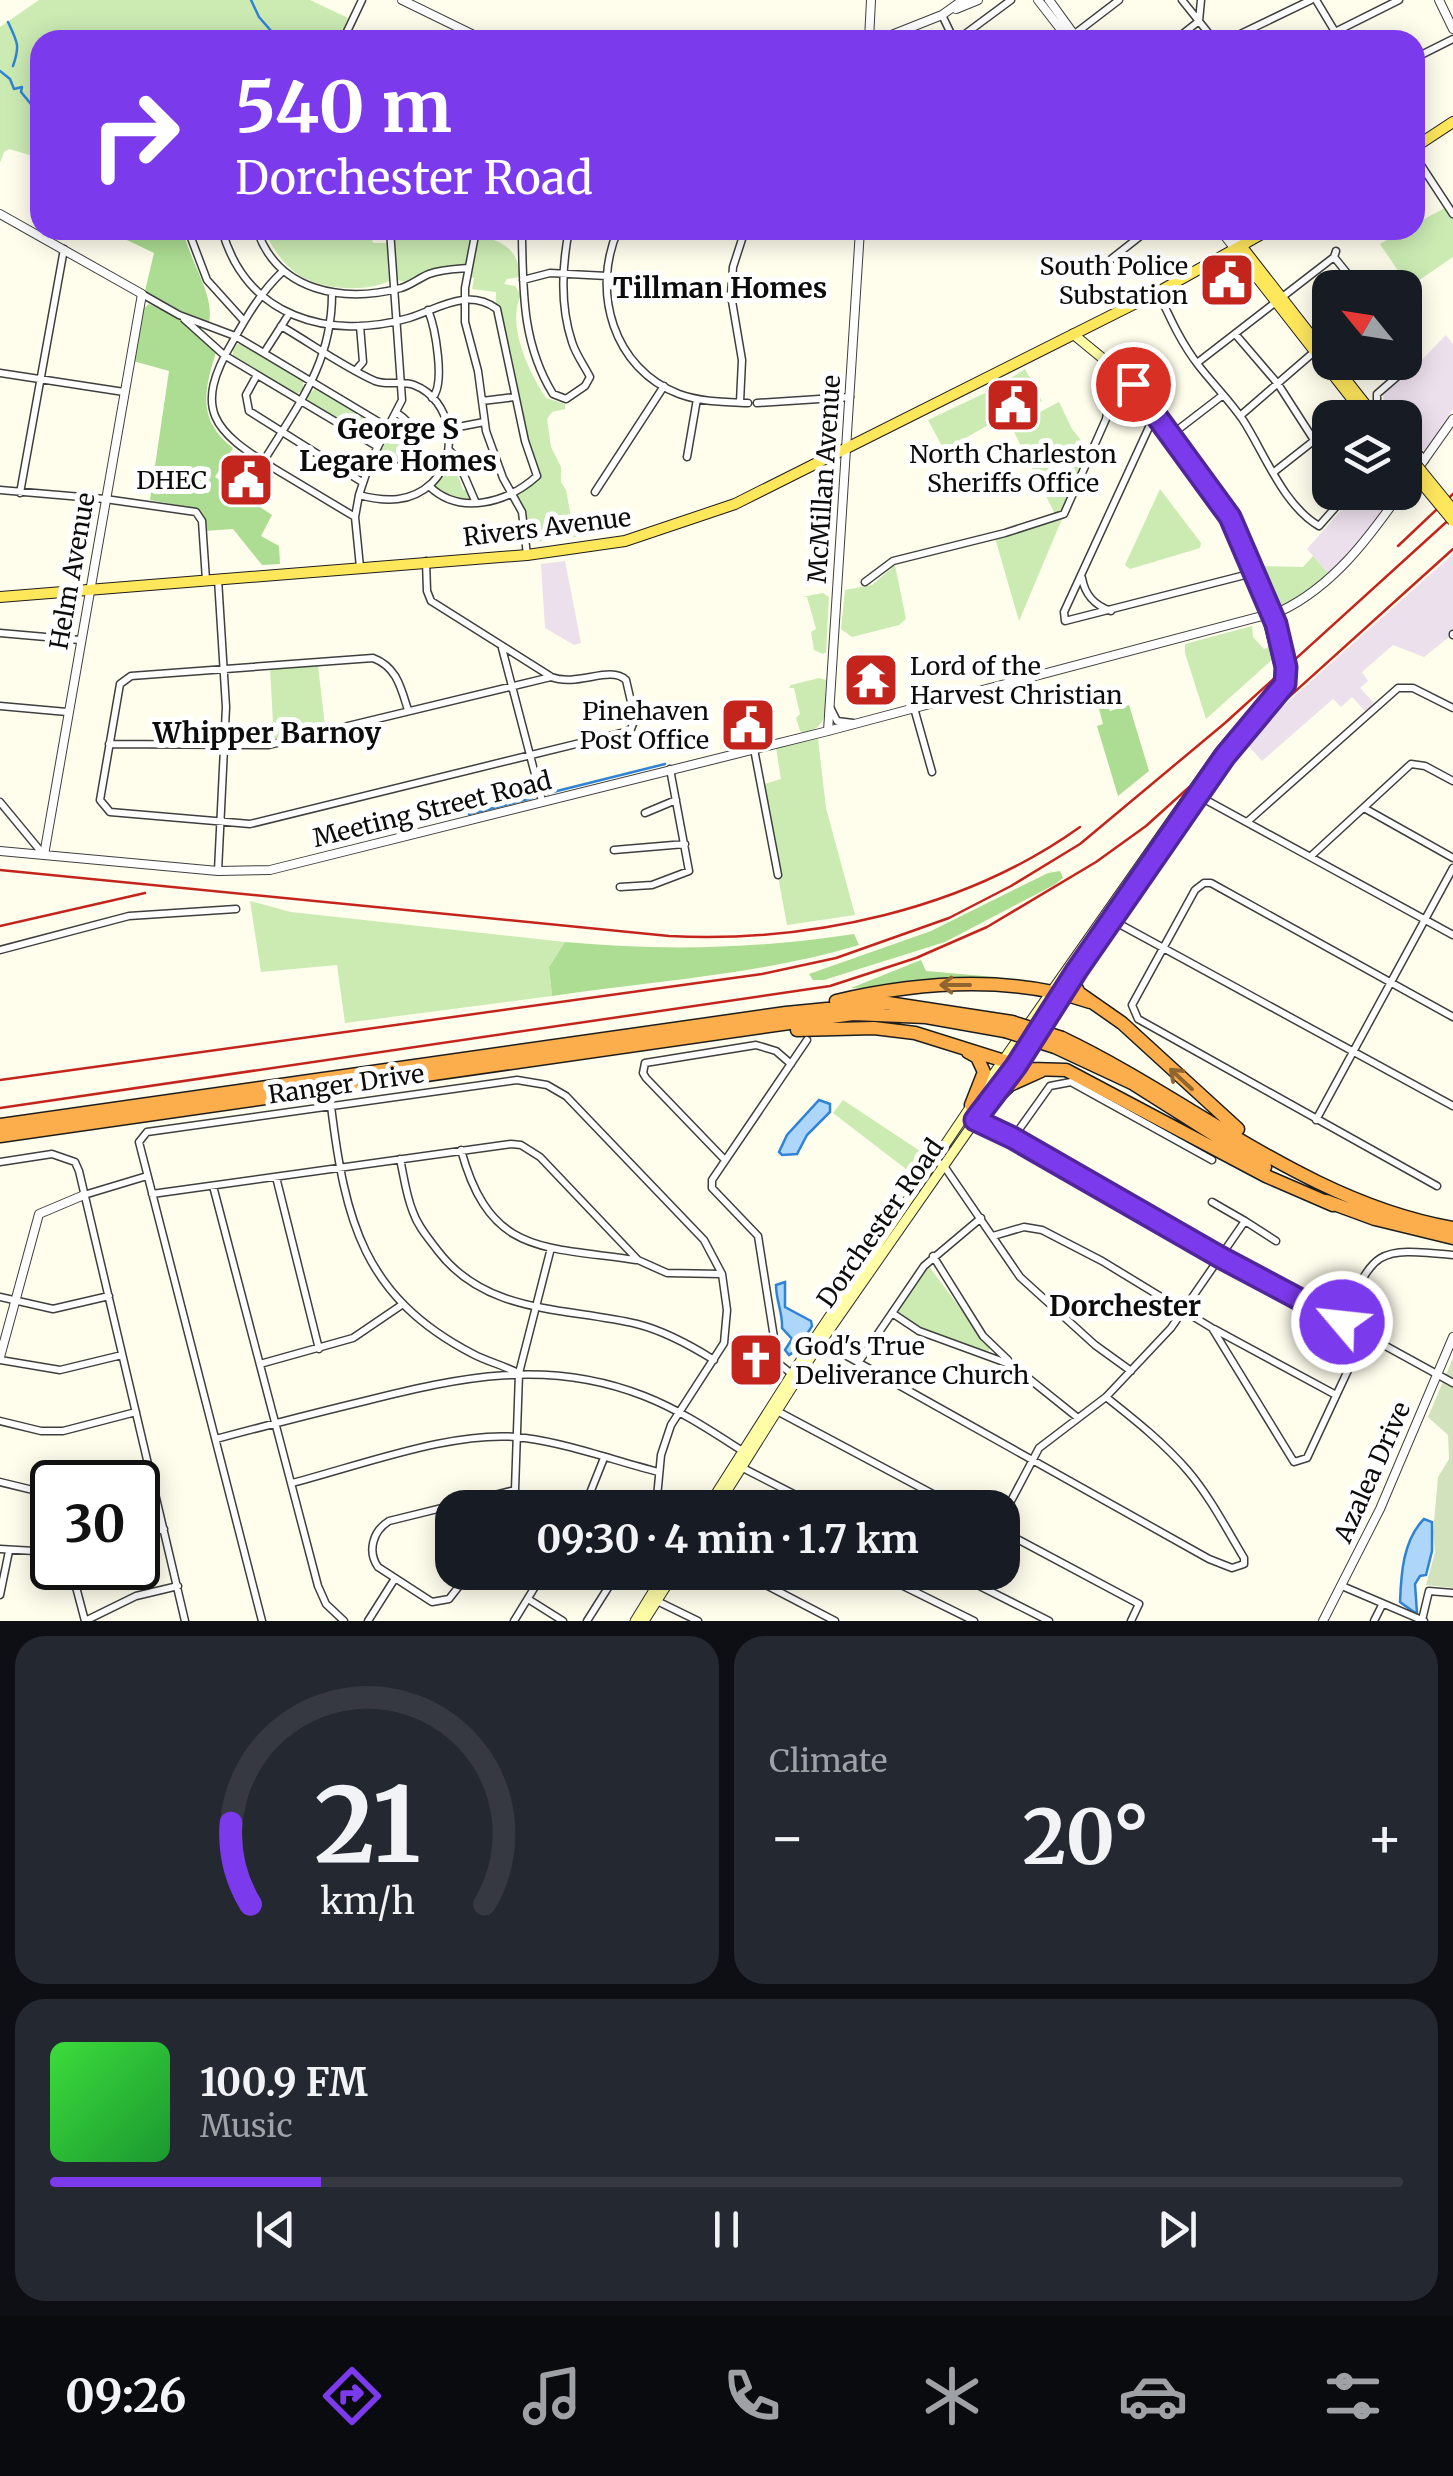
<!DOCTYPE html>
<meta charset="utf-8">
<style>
body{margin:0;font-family:Merriweather,serif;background:#242831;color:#f1f3f6;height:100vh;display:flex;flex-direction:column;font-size:38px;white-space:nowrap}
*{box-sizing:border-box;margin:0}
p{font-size:32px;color:#9ea1a6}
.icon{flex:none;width:55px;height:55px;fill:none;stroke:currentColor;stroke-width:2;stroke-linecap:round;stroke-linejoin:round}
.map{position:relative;height:1621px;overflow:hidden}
.drawer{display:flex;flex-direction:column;gap:15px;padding:15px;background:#0d0f14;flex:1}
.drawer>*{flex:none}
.top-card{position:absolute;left:30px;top:30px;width:1395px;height:210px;border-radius:30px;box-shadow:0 5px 25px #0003;background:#7c3aed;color:#fff;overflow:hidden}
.needle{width:65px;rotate:300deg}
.controls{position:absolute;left:1312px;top:270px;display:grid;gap:20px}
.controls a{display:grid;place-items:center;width:110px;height:110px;border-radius:20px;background:#171b24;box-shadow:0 5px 25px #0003;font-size:50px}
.speed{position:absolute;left:30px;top:1460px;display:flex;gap:20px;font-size:50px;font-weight:700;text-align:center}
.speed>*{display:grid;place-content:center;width:130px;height:130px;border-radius:50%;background:#171b24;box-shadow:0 5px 25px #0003;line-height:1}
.speed .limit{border:5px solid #111;border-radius:15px;background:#fff;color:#111}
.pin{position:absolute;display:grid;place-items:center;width:85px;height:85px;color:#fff;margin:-42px;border:5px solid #fff;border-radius:50%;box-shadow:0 2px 10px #0007}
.me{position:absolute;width:110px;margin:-55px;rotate:298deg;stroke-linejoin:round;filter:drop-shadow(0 0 8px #0008)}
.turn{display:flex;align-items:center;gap:35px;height:210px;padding:0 40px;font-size:45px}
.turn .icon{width:130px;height:130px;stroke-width:2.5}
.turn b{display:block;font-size:70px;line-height:85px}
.big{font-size:75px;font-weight:700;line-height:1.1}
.drawer .card{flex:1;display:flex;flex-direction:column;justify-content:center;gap:15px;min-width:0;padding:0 35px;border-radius:30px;background:#242831}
.drawer .dial{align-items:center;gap:0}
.dial svg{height:260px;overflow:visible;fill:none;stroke:#363941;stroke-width:7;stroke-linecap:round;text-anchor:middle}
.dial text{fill:#f1f3f6;stroke:none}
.song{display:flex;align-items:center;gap:30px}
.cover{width:120px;height:120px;border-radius:15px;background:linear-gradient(135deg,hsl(120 70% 55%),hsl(130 70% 35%))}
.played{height:10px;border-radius:5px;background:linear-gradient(90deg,#7c3aed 20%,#363941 20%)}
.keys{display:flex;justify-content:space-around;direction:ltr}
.heat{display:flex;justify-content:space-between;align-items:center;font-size:55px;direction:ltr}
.drawer .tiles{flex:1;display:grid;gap:15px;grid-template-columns:1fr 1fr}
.card:last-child{grid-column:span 2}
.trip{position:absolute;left:435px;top:1490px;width:585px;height:100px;border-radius:30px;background:#171b24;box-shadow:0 5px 25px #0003;font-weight:700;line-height:100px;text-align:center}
.menu{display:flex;height:160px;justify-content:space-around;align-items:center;background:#090b0e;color:#9ea1a6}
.menu .icon{width:70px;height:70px}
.menu .on{color:#7c3aed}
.menu b{font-size:45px;color:#f1f3f6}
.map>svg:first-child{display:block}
</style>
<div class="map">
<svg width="1453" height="1621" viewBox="0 0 1453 1621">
<rect width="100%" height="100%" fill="#fffdec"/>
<path fill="#ece0ec" d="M1446,335L1453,344V409L1425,450H1422L1405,429V418L1396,417L1384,402L1383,394L1413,369Z
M1356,493H1398L1354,549L1329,574L1307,549Z
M1453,554V634L1424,657L1393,645L1362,672L1368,681L1360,688L1375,704L1366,712L1352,697L1341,707L1333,699L1262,761L1244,741Z
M565,561L581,643L574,645L545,628L541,564Z"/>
<path fill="#cbebb3" d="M39,0H310L348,18L339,40H40V158L9,149L4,152L0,163V27Z
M1448,206L1453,214V257L1409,287L1380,244L1404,230H1415V224Z
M264,230H369L373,243H387L389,281C367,292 327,290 304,278C286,269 272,248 264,230Z
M443,230L470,235L466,264L428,272L406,283L398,280L395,240L400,236Z
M480,230H498L494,240C512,247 519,258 520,277L507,279L504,284L515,286L521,295C506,325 529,372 546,398L565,404V409L552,412L547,419L551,447L561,467V482L566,490L572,523L582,530L584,536L534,542L529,539L525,512L516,493L539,477L527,445L496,305V292L472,289L474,278L471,277Z
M237,344H241L303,380V390L295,395L233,357V348Z
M1025,369L1042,401L1009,416L995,388Z
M317,388L380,426L377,437L371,440L308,403V394Z
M987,392L999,419L944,450L928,420Z
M1059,402L1072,429L1087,448L1082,450L1083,455H1087L1061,511L1055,514L1013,430L1015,425Z
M399,418L412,429L414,448C407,463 397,466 381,465L376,460Z
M452,459L463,490H468L471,496L469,500L447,497L434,487Z
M1160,489L1201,543L1200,548L1130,569L1125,565Z
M1062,519L1019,621L995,538Z
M1313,556L1329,574L1312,589L1281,607L1272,605L1257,566L1303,567Z
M895,565L906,619L899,625L852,637L841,629L845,590L872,585Z
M823,593L829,597L826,652L823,654L814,650L811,632L816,629L807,597H802Z
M1252,626L1253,637L1264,649L1269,647L1274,658L1206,719L1185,653V644Z
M318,665L325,727L274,740L270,669Z
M819,678L826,680C824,704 832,726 805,733L800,731L796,718L800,714L794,688H789L791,685Z
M818,739L826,808L855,915L787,925L761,785L781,779L776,748Z
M250,901L291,912L565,942L549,967L552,996L345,1023L337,965L261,972Z
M843,1100L932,1159L919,1179L833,1113Z
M928,1265L990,1348L988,1352L919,1329L898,1315L899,1307Z"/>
<path fill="#acdd92" d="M106,230H183C189,260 215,295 209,322L192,317L145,291L154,253Z
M149,304L181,319L216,352C204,391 197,420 233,448L215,477L272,515L261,536L279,546L280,564L262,565L233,529L205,531L204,516L199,509L150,500L169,371L133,361L141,311Z
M1106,698L1110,711L1129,705L1149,771L1118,796L1097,726L1103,724L1097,701Z
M1060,871L1063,878L1054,885L945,942L824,980H813L809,974L931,931L1048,873Z
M854,934L859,945C759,975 654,981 552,996L549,967L565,942C663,951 757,949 854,934Z
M921,960L926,971L995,977L993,982L886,989L851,988Z"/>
<path fill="#d2e2bc" d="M1453,1358V1588L1426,1585L1435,1552L1433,1533L1438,1477L1449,1459L1448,1435L1428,1417Z"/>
<path fill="#add6f9" stroke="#3083d4" stroke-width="2.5" d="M819,1100L830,1104V1112L807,1135L797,1154L782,1155L779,1152L787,1135Z
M785,1282V1307L811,1321L812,1326L798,1349L789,1355L785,1350L792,1339L782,1328C783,1313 776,1301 776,1285Z
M1424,1519L1432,1522V1551L1426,1575L1420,1576L1415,1584L1417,1613L1414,1612L1400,1602C1401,1574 1403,1540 1424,1519Z"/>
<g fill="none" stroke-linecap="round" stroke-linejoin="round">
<path stroke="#3083d4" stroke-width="2.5" d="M251,0L259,17L279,40
M8,22C18,43 20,46 13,66
M0,71L10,79L14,89L22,87L21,92L35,109L40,108
M353,230L359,234
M545,794L665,764
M469,814L532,798"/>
<g stroke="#3f3f3f" stroke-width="9">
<path id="minor" d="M1182,0L1214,40
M1316,0L1340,40
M942,15L954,40
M1335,32L1399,0
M1072,36L1119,0
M343,40L362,0
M957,40L1011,0
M1175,40L1199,21L1201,0
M1228,40L1311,0
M1415,58L1453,39
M1415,156L1453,214
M188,230L207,280L244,321
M222,230C246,317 329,341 409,318C438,309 467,287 497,309L525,441L537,476C507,503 460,516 429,486
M257,230C278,292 343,303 401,288C411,285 419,278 429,274C442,269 455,269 468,268
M476,230L465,288V322L478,371L486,431L503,478L522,512L527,555
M618,230C591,291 613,369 679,394C701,402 725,402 748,403
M391,235L414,230
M522,238C523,295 523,345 553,394L566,399L585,386L590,377C584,365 576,355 572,342C560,306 562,266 569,230
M1334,257L1359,288
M1110,260L1148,230
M282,272C261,292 247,316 233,341C192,410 213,431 275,469C302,485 328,501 355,517
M523,280L550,273L607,276
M1158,292C1170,318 1181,343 1199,366C1213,384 1230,401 1243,420C1265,454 1283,505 1319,526L1349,492
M142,294L179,315L235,336L389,428
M428,310C435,327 446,385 432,398
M184,319L224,355L378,447
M281,326C312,344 342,366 375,381C388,386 401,380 414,385C453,400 460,455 432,483C411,503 385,502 359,495
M1236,335L1278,384L1330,465
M264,353L289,314
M1197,363L1334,257L1336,251
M356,370L363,362L360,326
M0,373L124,392
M257,375L246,395L249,411L362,482
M482,401L515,397
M740,402L742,360L731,295L733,267L745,230
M757,403L850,397
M1156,412L1064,612L1065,621L1253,573
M1240,416L1314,352
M1343,418H1357
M1388,418L1377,402V394L1414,362L1405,347
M417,435L484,422
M1171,435L1223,395
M1405,439L1425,460
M450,451L457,459L476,503
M687,457L697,399
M263,462C298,405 332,363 332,294
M370,462C412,483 436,438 397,413
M1274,472L1330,428
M0,490L105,499L196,512L202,521L206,580
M595,492L664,386
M20,493L64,249
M426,561L427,591L431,601L550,676
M360,567L355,517L359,495L370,462L402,400L390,230
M1082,578C1085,595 1094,605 1111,611
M218,579L226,707L218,871
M865,582L893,561L1005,533L1064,514L1106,419L1111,392L1122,373
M0,633L80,640
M1453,634V635
M502,648L542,801
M0,706L67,712
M830,707L837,721L853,723
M914,708L932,772
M109,744L269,745L551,677C578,687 610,665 626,680L635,719L631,729L625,732L250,824L110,812L100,800L120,684L131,676L373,658C397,667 401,688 408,710
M754,749L778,875
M1195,794L1453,935
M0,802L43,854
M1364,808L1453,858
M645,813L676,800
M1247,822L1398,688H1413L1453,708
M614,850L685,844
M1310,857L1411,764L1425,766L1453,781
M620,887L652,885L689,871L670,769
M1112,920L1453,1106
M0,950L129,916L236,909
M331,1106C345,1220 363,1297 473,1354C486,1361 502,1365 516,1372
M965,1115L1453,1383
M1316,1120L1453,868
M1013,1138L1050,1086L1071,1082L1212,1160
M461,1150C490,1255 541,1246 636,1260
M400,1159C404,1177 406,1195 413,1212C418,1227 429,1239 438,1251C487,1315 566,1307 637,1324C665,1331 690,1345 714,1360
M724,1159L646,1078L643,1073L645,1063L756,1045L776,1051L791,1064
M935,1160L944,1166L1020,1277L1095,1345L1131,1371
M0,1162L52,1154L75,1162L79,1171L185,1621
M276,1177L319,1349
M213,1186L318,1586L326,1604L344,1621
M1437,1186L1138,1019L1132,1005L1195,890L1204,883H1211L1453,1017
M152,1194L511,1144L521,1145L540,1157L638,1260L667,1273L721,1274
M84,1195L147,1176
M1245,1221L1276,1241
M993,1236L1024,1227L1042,1230L1102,1261L1212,1328L1294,1462L1307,1458L1364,1336
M933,1256L983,1336L1008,1360
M0,1297L53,1309L109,1296
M892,1313L919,1331L1012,1365L1078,1418
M1342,1323C1374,1250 1374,1247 1453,1255
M1214,1329L1336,1395
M820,1341L1209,1559L1232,1568L1244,1564V1558C1226,1528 1210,1497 1188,1471C1164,1443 1135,1420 1106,1397
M0,1360L60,1370L122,1355
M858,1363L924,1266L981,1218
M260,1364L353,1338L403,1304
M793,1375L778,1363L758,1236L712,1188V1180L807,1040
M777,1411L959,1508
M0,1421L41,1431H63L136,1412
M216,1439C265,1426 315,1413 365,1401C460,1377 548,1358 644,1396C680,1410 711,1431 744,1452
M741,1467L821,1508
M0,1482L41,1492L52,1491
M97,1482L149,1471
M292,1483C359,1466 458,1428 525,1438C570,1444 615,1461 659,1472
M721,1498L741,1508
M511,1508L515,1490L519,1373L551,1248
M584,1508L604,1458
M1002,1518L1039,1448L1106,1397L1171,1328L1245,1221L1212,1202
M1002,1531L1139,1604L1131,1621
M138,1534L164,1529
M0,1549L52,1552
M71,1568L85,1621
M470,1572L449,1599L432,1602L378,1567C367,1551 373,1531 389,1521L515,1490
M741,1572L835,1621
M875,1572L974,1621
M952,1572L1049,1621
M1342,1586L1424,1621
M0,1595L9,1551
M528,1599L563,1621
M655,1600L698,1621
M1422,1620L1429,1591L1453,1593
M85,1621L136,1596L178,1586
M262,1621L139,1142L147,1132L517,1080L547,1085L566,1096L704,1240L722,1274L727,1310L724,1343L671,1425L661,1455L656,1508
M368,1621L394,1580
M514,1621L544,1572
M587,1621L618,1572
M1374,1621L1382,1605"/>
</g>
<g stroke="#3f3f3f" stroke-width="10">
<path id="tertiary" d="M402,0L484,40
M1038,0L1069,40
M1049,0L1078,40
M1439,0L1453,29
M956,9L978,0
M869,40L871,0
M879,40L942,15L963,0
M0,214L142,294L44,855
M1220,230L1235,249
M1228,230L1241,246
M1405,487L1453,419
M828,731L860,230
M0,851L218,871L270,870L828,731L1281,611C1333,586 1368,539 1401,492
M0,1357L39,1214L84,1195
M1323,1621L1380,1509L1453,1337"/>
</g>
<g stroke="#2e2e2e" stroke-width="11">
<path id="secondary" d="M999,1088L1225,756L1285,684L1287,673L1275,622L1229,517L1209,488L1140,389L1073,334
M707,1508L815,1338L969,1109L1218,754C1229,739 1279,686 1281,674L1269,625L1270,615
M716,1508L814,1352L984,1108
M635,1621L665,1572
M644,1621L675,1572"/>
</g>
<g stroke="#1d1d1d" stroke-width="12">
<path id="primary" d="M1415,147L1453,122
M1242,247L1330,360
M1235,249L1367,418
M1332,362L1376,418
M0,597L527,555L625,541L735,504L1158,292L1269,230"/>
</g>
<g stroke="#1d1d1d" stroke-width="15">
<path id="motorway" d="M1076,972L1075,985L1079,993L1122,1023L1238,1129
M836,1001C918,982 1009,975 1090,1002
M797,1030L874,1028L915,1033L1030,1069L1066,1070L1266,1176L1333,1205
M1062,1038C1192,1100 1308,1203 1453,1228
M1055,1047L1132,1083L1265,1167
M968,1052L977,1057L984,1072L971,1105
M982,1111L1010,1085L1041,1071
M0,1125L786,1013L888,1003L1012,1022
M0,1136L853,1014L926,1017L1005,1031
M1326,1201L1375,1219L1453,1238"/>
</g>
<use href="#minor" stroke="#fff" stroke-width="6"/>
<use href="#tertiary" stroke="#fff" stroke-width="8"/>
<use href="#secondary" stroke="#fffea7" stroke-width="9"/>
<use href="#primary" stroke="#ffe75c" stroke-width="10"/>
<use href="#motorway" stroke="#fcae4c" stroke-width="12"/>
<path stroke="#c3251d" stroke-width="2.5" d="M1398,546L1453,494
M0,870L669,936C810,943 964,910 1080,827
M0,926L145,893
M0,1080L762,974L836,958L949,918L1011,886L1080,844L1225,723L1453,516
M0,1108L830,986L916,958L987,927L1096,862L1146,826L1453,549"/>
<g stroke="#1d1d1d" stroke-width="12" stroke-linecap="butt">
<path id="primary-bridge" d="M1405,451L1453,510
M1405,463L1453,521"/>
</g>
<g stroke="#1d1d1d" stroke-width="15" stroke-linecap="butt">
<path id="motorway-bridge" d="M1012,1022L1062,1038
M1005,1031L1055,1047"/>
</g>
<use href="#primary-bridge" stroke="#ffe75c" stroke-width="10"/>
<use href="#motorway-bridge" stroke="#fcae4c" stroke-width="12"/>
</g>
<defs><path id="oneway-shaft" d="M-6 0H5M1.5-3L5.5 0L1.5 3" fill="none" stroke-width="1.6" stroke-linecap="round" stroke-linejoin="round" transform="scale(2.5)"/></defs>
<g stroke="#90652f">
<use href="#oneway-shaft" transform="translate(955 985) rotate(180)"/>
<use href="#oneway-shaft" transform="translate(1181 1079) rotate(-137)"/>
</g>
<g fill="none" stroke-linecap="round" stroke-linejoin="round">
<g stroke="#51269a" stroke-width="25">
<path id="route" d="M1133,384L1230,517L1276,624L1286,667L1285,684L1225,756L1077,970L1016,1066L975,1120L1013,1138L1220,1257L1342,1322"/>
</g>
<use href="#route" stroke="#7c3aed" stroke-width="18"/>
</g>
<defs>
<g id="civic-square" transform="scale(2.875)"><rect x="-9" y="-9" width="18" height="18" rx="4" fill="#c3251d" stroke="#fff"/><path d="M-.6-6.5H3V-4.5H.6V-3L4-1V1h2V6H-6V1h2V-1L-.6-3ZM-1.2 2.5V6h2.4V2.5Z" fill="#fff"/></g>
<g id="temple-square" transform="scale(2.875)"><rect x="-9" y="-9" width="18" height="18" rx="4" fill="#c3251d" stroke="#fff"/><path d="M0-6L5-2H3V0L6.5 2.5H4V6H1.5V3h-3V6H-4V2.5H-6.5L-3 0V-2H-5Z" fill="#fff"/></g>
<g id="church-square" transform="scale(2.875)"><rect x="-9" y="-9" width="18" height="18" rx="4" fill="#c3251d" stroke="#fff"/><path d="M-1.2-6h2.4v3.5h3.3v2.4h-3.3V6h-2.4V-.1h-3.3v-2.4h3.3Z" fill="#fff"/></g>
</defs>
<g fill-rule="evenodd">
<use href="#civic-square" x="1227" y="280"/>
<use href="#civic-square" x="1013" y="405"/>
<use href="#civic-square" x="246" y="480"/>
<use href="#temple-square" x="871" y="680"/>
<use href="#civic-square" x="748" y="725"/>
<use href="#church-square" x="756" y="1360"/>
</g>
<g text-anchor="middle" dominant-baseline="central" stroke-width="10" stroke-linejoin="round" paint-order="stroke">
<g font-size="25" fill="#0c0c0c" stroke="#fff" text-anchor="end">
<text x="1188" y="266">South Police<tspan x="1188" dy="29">Substation</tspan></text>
<text x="1013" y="454" text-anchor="middle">North Charleston<tspan x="1013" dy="29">Sheriffs Office</tspan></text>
<text x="207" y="480">DHEC</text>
<text x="910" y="666" text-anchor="start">Lord of the<tspan x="910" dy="29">Harvest Christian</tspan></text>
<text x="709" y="711">Pinehaven<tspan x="709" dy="29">Post Office</tspan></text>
<text x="795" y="1346" text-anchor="start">God's True<tspan x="795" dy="29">Deliverance Church</tspan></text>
</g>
<g font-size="25" fill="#0c0c0c" stroke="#fff">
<text transform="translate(824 479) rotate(-86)">McMillan Avenue</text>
<text transform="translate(547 527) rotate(-7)">Rivers Avenue</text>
<text transform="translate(72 571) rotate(-80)">Helm Avenue</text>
<text transform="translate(432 809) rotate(-14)">Meeting Street Road</text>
<text transform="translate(346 1084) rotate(-8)">Ranger Drive</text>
<text transform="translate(880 1223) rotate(-55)">Dorchester Road</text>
<text transform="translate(1372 1472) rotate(-66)">Azalea Drive</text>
</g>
<g font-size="28" font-weight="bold" fill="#0c0c0c" stroke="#fff">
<text x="720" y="288">Tillman Homes</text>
<text x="398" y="429">George S<tspan x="398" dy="32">Legare Homes</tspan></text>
<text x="267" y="733">Whipper Barnoy</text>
<text x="1125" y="1306">Dorchester</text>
</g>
</g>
</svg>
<div class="controls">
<a><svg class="needle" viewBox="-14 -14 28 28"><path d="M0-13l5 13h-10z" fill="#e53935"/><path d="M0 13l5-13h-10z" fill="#9ea1a6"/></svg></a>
<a><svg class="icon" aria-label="layers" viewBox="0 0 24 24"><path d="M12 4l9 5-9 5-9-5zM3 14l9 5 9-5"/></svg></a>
</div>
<div class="speed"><div class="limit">30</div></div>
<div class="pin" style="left:1133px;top:384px;background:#d93025"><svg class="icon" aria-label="arrive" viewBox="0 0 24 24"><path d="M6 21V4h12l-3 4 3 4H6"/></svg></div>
<svg class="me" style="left:1342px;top:1322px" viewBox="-20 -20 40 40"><circle r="17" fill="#7c3aed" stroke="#fff" stroke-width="3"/><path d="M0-11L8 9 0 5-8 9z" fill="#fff"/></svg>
<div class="trip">09:30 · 4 min · 1.7 km</div>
<div class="top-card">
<div class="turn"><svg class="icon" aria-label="right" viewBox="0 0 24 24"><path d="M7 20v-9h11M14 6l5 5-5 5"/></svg><div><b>540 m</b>Dorchester Road</div></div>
</div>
</div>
<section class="drawer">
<div class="tiles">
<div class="card dial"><svg viewBox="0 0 100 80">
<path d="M14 69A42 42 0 1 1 86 69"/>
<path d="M14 69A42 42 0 0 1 8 44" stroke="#7c3aed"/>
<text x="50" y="56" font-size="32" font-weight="700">21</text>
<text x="50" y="72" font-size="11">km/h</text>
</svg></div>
<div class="card"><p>Climate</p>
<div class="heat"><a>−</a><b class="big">20°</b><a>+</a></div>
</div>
<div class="card">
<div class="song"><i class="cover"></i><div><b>100.9 FM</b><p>Music</p></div></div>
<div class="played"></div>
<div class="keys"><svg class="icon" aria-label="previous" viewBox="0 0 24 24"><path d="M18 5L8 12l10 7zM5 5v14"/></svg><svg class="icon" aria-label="pause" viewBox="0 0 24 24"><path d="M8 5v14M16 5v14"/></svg><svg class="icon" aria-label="next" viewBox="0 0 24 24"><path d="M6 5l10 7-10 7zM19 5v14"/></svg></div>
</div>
</div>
</section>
<nav class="menu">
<b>09:26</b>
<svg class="icon on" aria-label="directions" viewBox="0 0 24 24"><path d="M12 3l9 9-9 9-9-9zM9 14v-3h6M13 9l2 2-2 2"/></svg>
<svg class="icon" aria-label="music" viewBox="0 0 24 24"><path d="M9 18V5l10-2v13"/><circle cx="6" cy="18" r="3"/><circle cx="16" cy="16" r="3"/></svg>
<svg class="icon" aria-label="phone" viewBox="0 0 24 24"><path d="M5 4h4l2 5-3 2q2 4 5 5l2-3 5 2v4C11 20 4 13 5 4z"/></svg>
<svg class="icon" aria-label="climate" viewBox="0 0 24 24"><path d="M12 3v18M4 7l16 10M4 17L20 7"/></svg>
<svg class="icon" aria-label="car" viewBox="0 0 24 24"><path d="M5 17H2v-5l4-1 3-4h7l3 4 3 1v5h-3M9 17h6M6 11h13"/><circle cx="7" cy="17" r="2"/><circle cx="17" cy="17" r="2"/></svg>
<svg class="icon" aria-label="filters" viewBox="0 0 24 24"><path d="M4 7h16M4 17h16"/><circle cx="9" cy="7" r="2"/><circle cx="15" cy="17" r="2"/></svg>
</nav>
